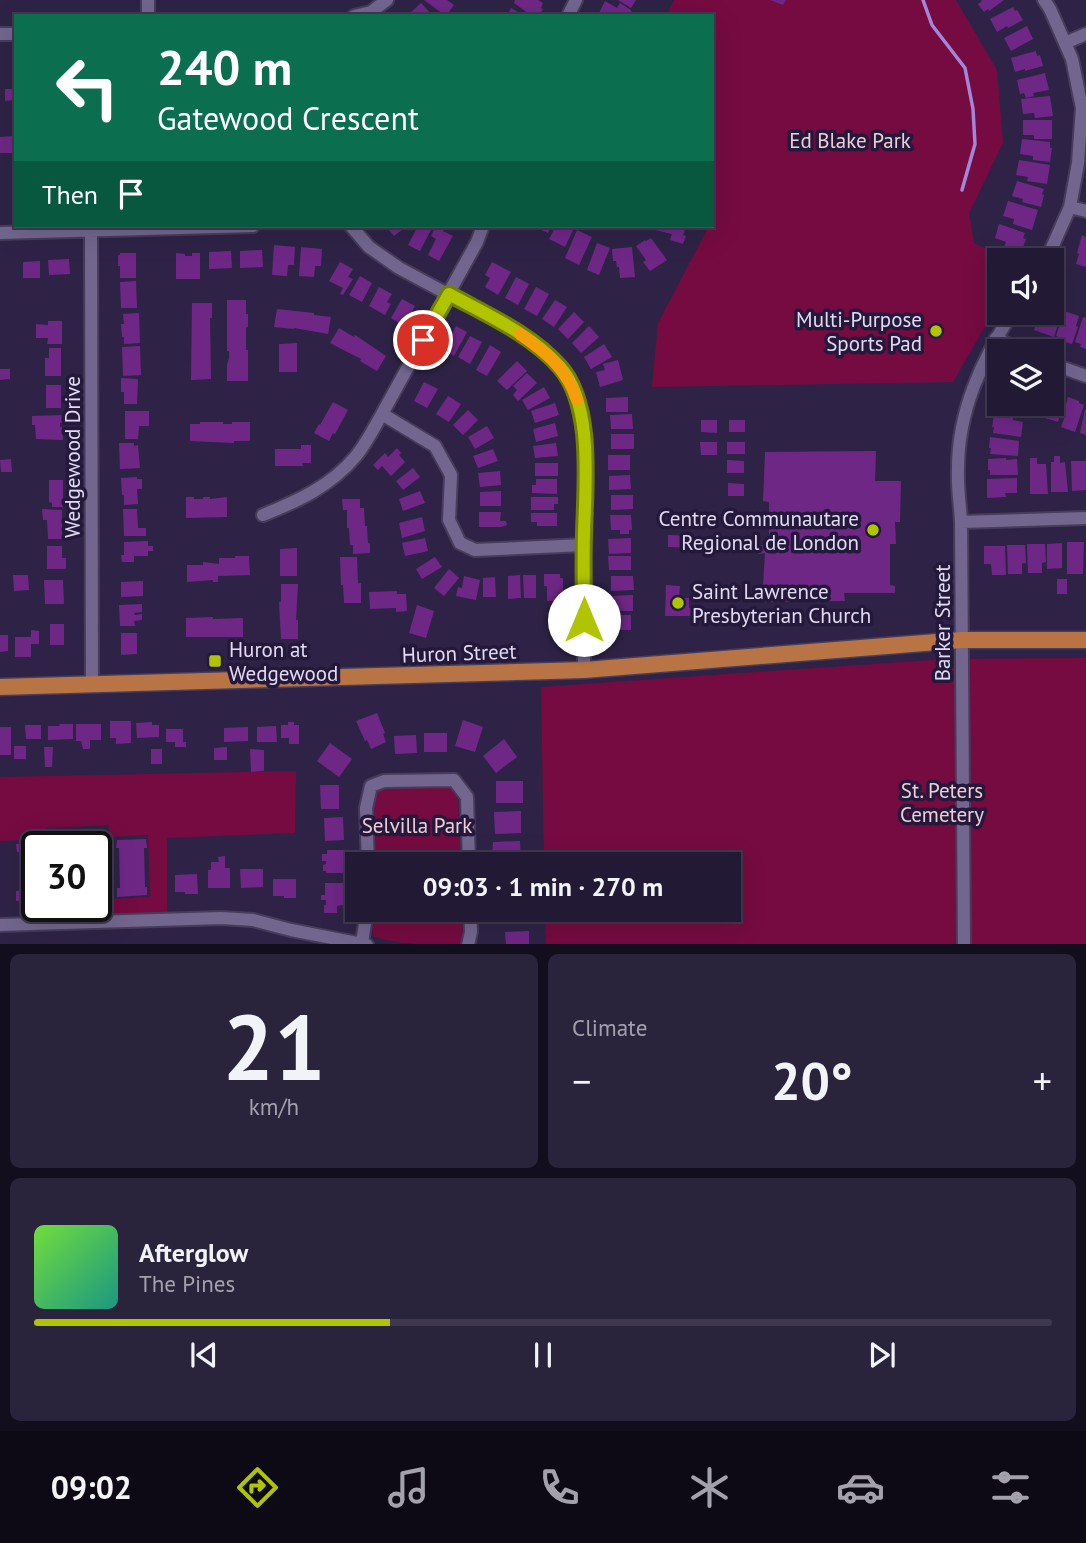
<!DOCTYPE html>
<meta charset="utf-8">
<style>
body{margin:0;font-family:"PT Sans",sans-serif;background:#2a233c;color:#f1f3f6;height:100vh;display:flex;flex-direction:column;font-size:26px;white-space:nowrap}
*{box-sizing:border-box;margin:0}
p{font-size:23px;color:#a2a1ac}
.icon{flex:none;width:38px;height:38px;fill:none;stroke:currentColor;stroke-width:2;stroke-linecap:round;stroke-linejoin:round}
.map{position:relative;height:944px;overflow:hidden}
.panel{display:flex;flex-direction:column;gap:10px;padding:10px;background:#130e1d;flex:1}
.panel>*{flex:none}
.guide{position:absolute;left:14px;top:14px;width:700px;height:214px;border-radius:0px;box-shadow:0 7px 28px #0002,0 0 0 2px #3f384f;background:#0b6e4f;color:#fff;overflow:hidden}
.fabs{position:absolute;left:987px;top:248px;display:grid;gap:14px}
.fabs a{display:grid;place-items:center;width:77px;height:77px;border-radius:0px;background:#221a34;box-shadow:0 7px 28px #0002,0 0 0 2px #3f384f;font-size:35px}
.speed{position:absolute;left:21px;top:831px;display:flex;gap:14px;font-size:35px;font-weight:700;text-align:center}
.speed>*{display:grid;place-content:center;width:91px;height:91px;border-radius:50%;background:#221a34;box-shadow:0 7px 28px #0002,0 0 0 2px #3f384f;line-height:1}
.speed .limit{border:4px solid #111;border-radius:10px;background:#fff;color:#111}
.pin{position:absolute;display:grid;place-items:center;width:60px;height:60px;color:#fff;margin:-30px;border:4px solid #fff;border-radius:50%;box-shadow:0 2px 7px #0007}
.me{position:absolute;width:77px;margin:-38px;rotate:0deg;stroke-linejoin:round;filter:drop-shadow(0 0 5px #0008)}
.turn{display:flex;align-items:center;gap:24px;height:147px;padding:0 28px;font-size:32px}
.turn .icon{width:91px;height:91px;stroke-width:2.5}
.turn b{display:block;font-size:49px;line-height:60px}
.then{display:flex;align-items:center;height:66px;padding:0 28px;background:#0003;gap:14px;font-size:26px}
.big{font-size:52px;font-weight:600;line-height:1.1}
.panel .card{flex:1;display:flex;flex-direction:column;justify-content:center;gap:10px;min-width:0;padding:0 24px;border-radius:10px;background:#2a233c}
.panel .dial{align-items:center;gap:0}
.dial b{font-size:91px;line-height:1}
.song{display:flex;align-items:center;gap:21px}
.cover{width:84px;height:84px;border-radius:10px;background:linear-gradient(135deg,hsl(100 70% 55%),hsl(170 70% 35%))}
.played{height:7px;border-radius:4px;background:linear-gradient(90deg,#b0c500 35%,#3f384f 35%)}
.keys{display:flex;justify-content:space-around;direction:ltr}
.heat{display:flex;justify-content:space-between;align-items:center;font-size:38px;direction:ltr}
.panel .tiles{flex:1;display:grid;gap:10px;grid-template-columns:1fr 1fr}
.card:last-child{grid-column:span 2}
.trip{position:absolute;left:345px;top:852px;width:396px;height:70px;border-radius:0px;background:#221a34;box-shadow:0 7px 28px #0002,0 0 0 2px #3f384f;font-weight:600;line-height:70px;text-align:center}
.tab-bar{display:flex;height:112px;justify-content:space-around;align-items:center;background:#0e0a15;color:#a2a1ac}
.tab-bar .icon{width:49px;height:49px}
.tab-bar .active{color:#b0c500}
.tab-bar b{font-size:32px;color:#f1f3f6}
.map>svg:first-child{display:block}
</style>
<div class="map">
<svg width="1086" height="945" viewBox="0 0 1086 945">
<rect width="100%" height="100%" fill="#2e2346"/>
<path fill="#750b41" d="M674,0H956L997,70L1003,143L969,213L974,243L1015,261H999V302L953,382L652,387L658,323L709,226H712V16H666Z
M1086,658V944H546L545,910H728V864H544L541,687L947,659Z
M296,771L295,833L167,838V914L89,915V907L96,906V900L150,897L148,835L109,837V825L46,828L44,839L0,841V777Z
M446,785L455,789L458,798L461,864H376L374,801L377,793L383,788Z
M376,910H462L463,939L460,945C433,945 396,945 373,936L372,927Z"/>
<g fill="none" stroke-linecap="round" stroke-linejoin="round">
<path stroke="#a287d9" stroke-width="3.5" d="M923,0L932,25L965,68L973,109L975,144L962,190"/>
</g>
<path fill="#6f2786" d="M424,0H447L454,5L446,16Z
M515,0H538L543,3L541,8L543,9L539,16H532L514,3Z
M618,0H636L631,8Z
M770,0H786L783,5Z
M981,0H1004L989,11L988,9L984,12L978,4L982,1Z
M605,1L617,8L620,3L631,10V11L633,13L632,15L629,13L628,16L625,14L624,16H603L599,13Z
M421,3L433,16H413L410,13Z
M1013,7L1015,11L1017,10L1023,20L1008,28L1007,26L997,32L990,19Z
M511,8L525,16H507Z
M1027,26L1033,39L1011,51L1004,38Z
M1036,51L1037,56L1040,55L1043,66L1025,71V69L1015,72L1011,58Z
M1045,73L1049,90L1033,93L1034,96L1026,98L1024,93L1020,94L1017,80Z
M5,89H16V100L5,101Z
M1050,96L1053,116L1035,118L1034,113L1023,114L1021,99Z
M1023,120H1052V139H1034V135H1023Z
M14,136V153H0V137Z
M1022,139L1050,142V148H1052L1050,162L1033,160V156L1020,154Z
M1019,160L1050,165L1047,184L1027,181L1028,177L1016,175Z
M1017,181L1044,189L1042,194L1044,195L1041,207L1022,202L1023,199L1012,196Z
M1008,201L1038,210L1032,230L1013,224L1014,219L1003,216Z
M999,224L1025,233L1023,238L1026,239L1021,253L1004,247L1006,242L995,238Z
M385,226H407L394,236Z
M418,226H428L432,228L420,251L408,245Z
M436,226L445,227L443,231L453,236L439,261L428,255L436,239L431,236Z
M533,226H552L548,233Z
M556,226H575L565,247L549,239Z
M656,226H686L683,235L686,236L683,244L670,240L672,234L655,230Z
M577,230L592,237L579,265L565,258Z
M1082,235L1086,237V267L1076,264L1079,254L1077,253Z
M651,238L667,260L650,271L643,262L646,260L636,246L645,240L646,241Z
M597,243L610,248L599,275L587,270Z
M274,245L295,247L294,265H288L287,276L272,275Z
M301,247L322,249L321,266H315L314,277L299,276Z
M632,247L635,277L620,278L619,267H617L616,261H613L612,249Z
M262,250L263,267L240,268V251Z
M231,251L232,268L209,269V252Z
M120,253H136V278H120V266H118V255H120Z
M176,253L185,254V256H192V253H200V279H176Z
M69,259L70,274L49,275L48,260Z
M40,261V278H23V262Z
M340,262L353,269L348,277L353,279L343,295L340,294L343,288L329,281Z
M492,262L511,272L498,295L485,287L490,278L485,275Z
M360,276L372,283L362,302L349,295Z
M516,277L529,284L518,305L505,298Z
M136,281L137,308H121L120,282Z
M379,287L392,294L387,302L391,304L385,315L369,306Z
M536,287L549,294L537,316L524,309Z
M402,299L415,306L404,326L391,318Z
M227,300H246V314H248V327H246V350H248V381H227V365L229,358V351H227Z
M555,300L567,307L554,327L542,319Z
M192,303H212V318H210L211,379L191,380Z
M1052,306L1063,309L1054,337L1034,330L1040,313L1046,315V313H1052Z
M277,309L314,313V315L331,317L328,334L294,328V329L274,327Z
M1064,311L1079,316L1076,326L1078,327L1072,344L1061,341V338L1056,336Z
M574,312L584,322L568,339L558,329Z
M139,313L140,343L124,344V337H122L121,324H124L123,314Z
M1083,317L1086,318V349L1080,347L1081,344L1075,342Z
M48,321H62V344H47L48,338H36V324L48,325Z
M456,326L467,332L454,356L443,350Z
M589,326L599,337L581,353L572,343Z
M339,328L354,337L355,335L386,356L377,371L360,361L361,359L330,343Z
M470,336L482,342L470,364L458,357Z
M297,343V372H279V344Z
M604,344L612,357L591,369L584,357Z
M490,345L501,352L487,376L476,370Z
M140,346L141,375L123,376L122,347Z
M49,348H61V376H45V358H49Z
M618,360L623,380L600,387L596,372L605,370L603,364Z
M517,361L527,371L507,390L497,381Z
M0,369H10V379L0,380Z
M527,373L537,383L518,401L513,395L517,390L513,386Z
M121,378L138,379L137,404H124V392H121Z
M424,382L438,389L427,408L414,401Z
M46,385H61V408H46Z
M544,387L550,398L528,410L522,400Z
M1054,391L1066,395L1058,422L1045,418L1049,404H1052Z
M448,396L461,404L449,422L436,414Z
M628,397V412H606V398Z
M1068,397L1079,401V403L1084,405L1075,432L1061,427L1065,416L1063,415Z
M333,402L348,410L335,434L333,433L329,441L314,433L319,424L320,425Z
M555,403L559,415L535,423L531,411Z
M998,404H1022L1027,406L1023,418L996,410Z
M1085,409L1086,410V435L1080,433Z
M468,410L478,420L463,435L453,425Z
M125,411H149V426H139L138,439H125Z
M632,414L633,429H611L610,415Z
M62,415V423H60V427H62L63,440L36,439L35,425H32V416Z
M994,415L1013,418V420L1023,422L1021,437L993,433L994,427H992Z
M701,420H717V433L701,432Z
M729,420H745V432H729Z
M200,422H223V424H232V422H250V441H234V443L190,441V424H200Z
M555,423L558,436L536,442L533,429Z
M487,426L494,438L475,449L468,437Z
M611,434H634V449H611Z
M990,437L1019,441L1018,456L990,454L991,448H989Z
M700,442H717V455H701Z
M727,442H745V454H727Z
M119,443H134V446L138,445L140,468L120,469Z
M556,443L558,456L535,458L533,446Z
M301,445H311V463H302L303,466H275V449H301Z
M397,448L401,453L399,455L405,462L391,476L382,466L378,470L373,465L385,453L388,457Z
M493,449L498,461L478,468L473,456Z
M876,451L875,481H901L900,522H895L896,544H890V585L895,586V593H844L845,601L762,602L765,553L758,554V545H769V502L763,501L765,452Z
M608,455H630V470H608Z
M1054,456H1060V463L1065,462L1068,492H1051V462H1054Z
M1006,458V460L1017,459L1018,475H990V470H988V459Z
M1030,458H1037V464H1046L1048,494H1030Z
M11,459L12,472H1L0,460Z
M727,460L744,461V473H727Z
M1071,461H1086V490L1072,491Z
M535,463H558V476H535Z
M413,468L420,477L403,490L396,481Z
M500,471L501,485L480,487L478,473Z
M630,475L631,489L609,490V476Z
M137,477V479H142V489H137L138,504L124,505V495H122L121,478Z
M1017,478V493H1005L1006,497L987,498V479Z
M536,479H557V494L532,493V485H536Z
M49,480H63V507H52V503L49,502Z
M728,483L744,484V496H728Z
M420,491L425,503L403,511L399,499Z
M501,491V506H480V492Z
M611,495H633V509L611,510Z
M186,497H194V499H203V497H210V499L227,497V517L186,518Z
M531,497H558V504H554V510H531Z
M342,499H360V508H364L365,526H367L368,543H370V553L353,554V545H350L349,528H347V510H343Z
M42,509L62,510V539H48L47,520H43Z
M123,509H137L138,528H146V536H124Z
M479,512H501L500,521H506L507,525L501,527H479Z
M531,513H557V526H537V522H531Z
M610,515H631L632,530H629V534H620V530H611Z
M422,517L425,531L402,538L399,523Z
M668,535L702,536L701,548L668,547Z
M425,538L428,551L405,556L402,543Z
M631,538V553L609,554L608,539Z
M148,541V546H153V551H148V556H134V562H122L121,555H124V542Z
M1067,542H1084L1083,574H1067Z
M1062,543V568L1047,569V544Z
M1027,544H1045L1046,562L1042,563V573H1028Z
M1007,545H1025L1026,563H1022V574H1008Z
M47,546H62V558H66V569H47Z
M984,546H1005L1006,575H992L991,564H984Z
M297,548V576H280V549Z
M235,556H249L250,575L218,576V582H213V580L187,582V565H203V562L219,564V558H235Z
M608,556H631V570H609Z
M340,557H357L358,583H361V603H344L343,585H341Z
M435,557L442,567L422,579L416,569Z
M449,569L459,578L444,596L434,588Z
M544,574H560V578H563V601H547V586H544Z
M13,575H28L29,590L14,591Z
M520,575L521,598L508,599V576Z
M523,575H536V598H524Z
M464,576L480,580L476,600L456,596L458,587L462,588Z
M611,576H633L634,590L611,591Z
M495,577L496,597H483V578Z
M1057,579H1067V594H1057Z
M44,580H63L64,604H45Z
M143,581V596L121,597V582Z
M281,584H298L296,620H298V639H281L279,602H281Z
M666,585L680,586L679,598H689V608H692V616H665Z
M397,591V594H406L407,611L396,612V608L370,609L369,592Z
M633,595V611H611L610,596Z
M142,604V612L134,613L135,615L142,614V620L134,621L135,626H120L119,605Z
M417,605L434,611L426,638L409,633Z
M609,615H631V630H610Z
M213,617V619L243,618V637H186V618Z
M50,624H64V645H50Z
M31,630L39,631V644H31V657H15V637H31Z
M121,633H137V654L121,655Z
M0,635H8V651L0,652Z
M377,713L385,733L383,734L386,742L371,749L367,740L365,741L356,721Z
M463,720L483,727L475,752L455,746Z
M110,721H131V743L116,744V738H110Z
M152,722V725H159V737L137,738L136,723Z
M288,722H294V725H299V744H289V738H281V725H288Z
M60,724H73V739L48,740V726H59Z
M76,724H101V740H90V749H83L81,741H76Z
M25,725H41V739H26Z
M276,726L277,742H257V727Z
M0,727H11V755H0Z
M248,727V741L224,742V728Z
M166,729H183V742H186V747H175V742H166Z
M424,733H447V752H424Z
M416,735L417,753L395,754L394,736Z
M504,739L517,757L496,773L483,756Z
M330,743L352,759L339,777L317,761Z
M14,746H26V759H14Z
M44,747H53L52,767H45Z
M227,747V760H214V748Z
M151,749H162V764H151Z
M250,749L264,750V771L251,772Z
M496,781H523V803H496Z
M320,785H339V809H321Z
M521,811V833L495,834L494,812Z
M343,817L344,840L325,841L324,818Z
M146,839L147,848H144L145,887H147V895L117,897V888H120L119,848H116L117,840Z
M520,841L521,864H514V862L491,863L493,842Z
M49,843V847H37V900L16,901V891H20L21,852H17L16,844Z
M327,850H344V873H326V871H323V865L326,864V861H322V854H327Z
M225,856V868H230V888H208V870H211V862H219L218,857Z
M240,869H263V887L241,888Z
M197,874L198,894H185V892H175V875Z
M273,879H296V898H284V896H273Z
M325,883H345V895H343V905L337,906V913H324V905H326V900H321V895H325Z
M497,910H513V924H497Z
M529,931V945H506L505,932Z"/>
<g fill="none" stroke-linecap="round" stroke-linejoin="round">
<g stroke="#473d5b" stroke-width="16">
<path id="minor" d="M1044,0L1050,9L1072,59L1082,108L1078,163L1070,207L1046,261
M148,16V0
M354,16L371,12L387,0
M568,16L576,0
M0,34H16
M1065,43L1086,34
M1070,207L1086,211
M351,226L369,247L399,268L509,327L544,350L563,370L576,396L586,442L584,545V670
M483,226L477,242L382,414L435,446L451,475L449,520L460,543L475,550L584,545
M91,230L92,684
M0,233L253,226
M996,338L1023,352
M1052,364L1086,376
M263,515C298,501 331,486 356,456C366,444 374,428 382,414
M961,522L1086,518
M368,864L366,808L371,786L384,781L454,780L467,797L469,864
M0,925L221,918L253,920L291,930L367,945
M362,943L367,910
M468,945L471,932L470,910
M964,945L961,522C960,504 957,486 958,468C958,411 982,360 1012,313"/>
</g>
<g stroke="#473d5b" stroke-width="19">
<path id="major" d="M0,687L584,670L962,640H1086"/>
</g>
<use href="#minor" stroke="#72668f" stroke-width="12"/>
<use href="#major" stroke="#b87445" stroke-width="16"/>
</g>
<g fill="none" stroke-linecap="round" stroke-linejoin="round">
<g stroke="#728000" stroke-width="18">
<path id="route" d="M423,340L449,294C487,315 531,334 560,367C594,405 585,487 584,534C583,563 584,592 584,620"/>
</g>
<use href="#route" stroke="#b0c500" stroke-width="12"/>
<path stroke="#f59e0b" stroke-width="12" d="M520,334C546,352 567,369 577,400"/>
</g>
<g fill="#b0c500" stroke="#25193b" stroke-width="2.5">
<circle cx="936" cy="331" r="7"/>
<circle cx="873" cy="530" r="7"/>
<circle cx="678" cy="603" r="7"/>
<rect x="208" y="654" width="14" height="14" rx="3.5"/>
</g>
<g text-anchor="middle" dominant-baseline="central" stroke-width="7" stroke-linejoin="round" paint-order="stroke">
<g font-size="21" fill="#edcdd7" stroke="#25193b">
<text x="850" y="140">Ed Blake Park</text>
<text x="942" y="790">St. Peters<tspan x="942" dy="24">Cemetery</tspan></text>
<text x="417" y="825">Selvilla Park</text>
</g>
<g font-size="21" fill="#e0daf2" stroke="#25193b" text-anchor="end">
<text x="922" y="319">Multi-Purpose<tspan x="922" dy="24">Sports Pad</tspan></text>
<text x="859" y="518">Centre Communautare<tspan x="859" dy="24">Regional de London</tspan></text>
<text x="692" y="591" text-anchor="start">Saint Lawrence<tspan x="692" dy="24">Presbyterian Church</tspan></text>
<text x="229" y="649" text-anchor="start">Huron at<tspan x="229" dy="24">Wedgewood</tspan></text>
</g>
<g font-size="21" fill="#e0daf2" stroke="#25193b">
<text transform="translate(72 457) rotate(-90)">Wedgewood Drive</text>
<text transform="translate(942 623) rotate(-90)">Barker Street</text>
<text transform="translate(459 653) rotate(-2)">Huron Street</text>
</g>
</g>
</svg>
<div class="fabs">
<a><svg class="icon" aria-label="sound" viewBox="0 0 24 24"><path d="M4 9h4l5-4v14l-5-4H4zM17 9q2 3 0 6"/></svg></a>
<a><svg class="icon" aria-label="layers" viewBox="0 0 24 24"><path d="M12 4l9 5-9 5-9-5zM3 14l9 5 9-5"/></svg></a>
</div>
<div class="speed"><div class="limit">30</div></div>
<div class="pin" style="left:423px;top:340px;background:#d93025"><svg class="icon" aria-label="arrive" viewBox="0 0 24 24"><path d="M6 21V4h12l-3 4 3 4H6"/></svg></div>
<svg class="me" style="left:584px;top:620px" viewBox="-20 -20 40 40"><circle r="19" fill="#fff"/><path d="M0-13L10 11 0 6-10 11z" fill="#b0c500"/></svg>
<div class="trip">09:03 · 1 min · 270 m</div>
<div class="guide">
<div class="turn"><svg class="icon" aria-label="left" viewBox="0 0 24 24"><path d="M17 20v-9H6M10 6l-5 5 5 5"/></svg><div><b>240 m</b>Gatewood Crescent</div></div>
<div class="then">Then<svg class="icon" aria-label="arrive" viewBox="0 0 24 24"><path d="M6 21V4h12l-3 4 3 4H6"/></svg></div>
</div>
</div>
<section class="panel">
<div class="tiles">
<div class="card dial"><b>21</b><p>km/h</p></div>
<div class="card"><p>Climate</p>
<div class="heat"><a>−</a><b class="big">20°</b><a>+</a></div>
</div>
<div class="card">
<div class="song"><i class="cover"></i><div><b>Afterglow</b><p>The Pines</p></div></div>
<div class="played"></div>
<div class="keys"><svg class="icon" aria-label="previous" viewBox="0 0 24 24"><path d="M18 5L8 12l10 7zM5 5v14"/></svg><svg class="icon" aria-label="pause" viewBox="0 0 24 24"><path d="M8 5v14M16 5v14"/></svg><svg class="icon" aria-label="next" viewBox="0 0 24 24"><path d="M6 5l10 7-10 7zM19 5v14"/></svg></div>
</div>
</div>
</section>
<nav class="tab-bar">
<b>09:02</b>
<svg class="icon active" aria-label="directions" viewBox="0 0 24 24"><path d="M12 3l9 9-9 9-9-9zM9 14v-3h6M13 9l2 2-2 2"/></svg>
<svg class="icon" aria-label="music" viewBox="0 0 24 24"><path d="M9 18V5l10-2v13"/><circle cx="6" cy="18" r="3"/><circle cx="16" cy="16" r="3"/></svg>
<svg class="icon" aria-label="phone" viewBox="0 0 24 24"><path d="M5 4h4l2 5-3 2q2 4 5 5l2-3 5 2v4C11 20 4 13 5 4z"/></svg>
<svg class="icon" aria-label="climate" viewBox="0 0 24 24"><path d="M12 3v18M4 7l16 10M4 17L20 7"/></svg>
<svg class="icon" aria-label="car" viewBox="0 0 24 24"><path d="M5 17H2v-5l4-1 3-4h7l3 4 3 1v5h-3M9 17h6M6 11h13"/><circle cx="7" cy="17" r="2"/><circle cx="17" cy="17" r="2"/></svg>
<svg class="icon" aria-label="filters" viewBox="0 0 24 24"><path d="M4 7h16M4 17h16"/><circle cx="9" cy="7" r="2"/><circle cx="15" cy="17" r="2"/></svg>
</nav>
